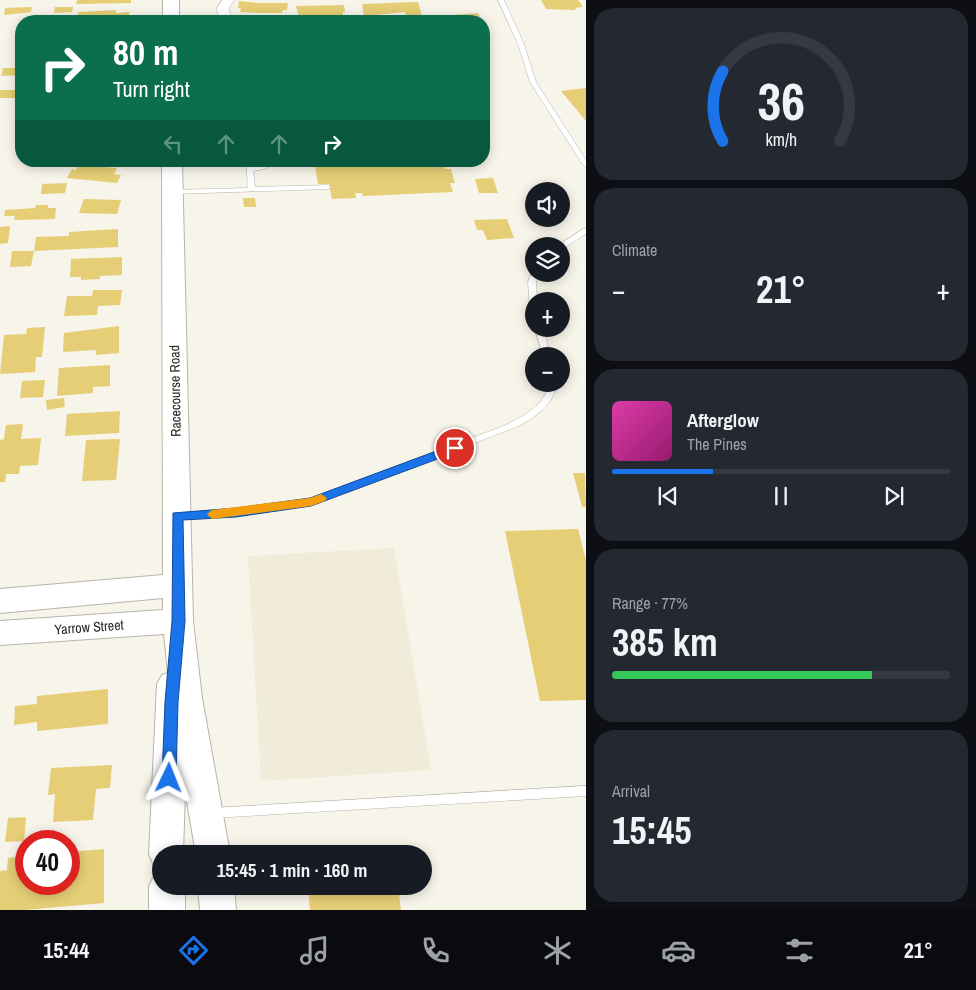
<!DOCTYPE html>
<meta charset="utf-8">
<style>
body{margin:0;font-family:"Archivo Narrow",sans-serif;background:#242831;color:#f1f3f6;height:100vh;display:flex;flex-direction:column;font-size:19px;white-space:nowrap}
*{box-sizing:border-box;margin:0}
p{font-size:16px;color:#9ea1a6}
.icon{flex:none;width:28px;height:28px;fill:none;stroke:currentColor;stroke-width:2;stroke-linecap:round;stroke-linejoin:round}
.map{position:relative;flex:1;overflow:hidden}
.sheet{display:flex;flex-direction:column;gap:8px;padding:8px;background:#0d0f14;width:390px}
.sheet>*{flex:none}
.top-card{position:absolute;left:15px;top:15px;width:475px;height:152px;border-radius:20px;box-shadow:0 2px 12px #0003;background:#0b6e4f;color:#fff;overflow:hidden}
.controls{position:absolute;left:525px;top:182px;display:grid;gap:10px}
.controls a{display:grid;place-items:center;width:45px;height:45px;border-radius:50%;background:#171b24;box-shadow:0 2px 12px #0003;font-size:25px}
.speed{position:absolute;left:15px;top:830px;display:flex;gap:10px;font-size:25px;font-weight:700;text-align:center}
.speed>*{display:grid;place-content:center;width:65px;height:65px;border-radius:50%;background:#171b24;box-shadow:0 2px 12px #0003;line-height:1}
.speed .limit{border:8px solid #d22;background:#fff;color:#111}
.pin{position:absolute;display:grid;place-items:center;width:42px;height:42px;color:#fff;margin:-21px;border:2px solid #fff;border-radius:50%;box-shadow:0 1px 5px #0007}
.me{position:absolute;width:55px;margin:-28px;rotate:2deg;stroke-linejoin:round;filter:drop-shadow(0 0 4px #0008)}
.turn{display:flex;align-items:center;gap:18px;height:105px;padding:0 15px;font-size:22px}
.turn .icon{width:65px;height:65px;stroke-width:2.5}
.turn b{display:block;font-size:35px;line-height:42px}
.lanes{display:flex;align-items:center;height:48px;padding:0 15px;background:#0003;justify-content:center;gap:25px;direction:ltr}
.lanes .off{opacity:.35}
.big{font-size:38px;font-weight:700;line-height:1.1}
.sheet .card{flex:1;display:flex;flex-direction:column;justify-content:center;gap:8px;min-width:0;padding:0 18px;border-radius:20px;background:#242831}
.sheet .dial{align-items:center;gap:0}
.dial svg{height:130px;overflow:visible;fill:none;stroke:#363941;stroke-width:7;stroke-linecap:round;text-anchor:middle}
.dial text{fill:#f1f3f6;stroke:none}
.song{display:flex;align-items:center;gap:15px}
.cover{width:60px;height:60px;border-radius:8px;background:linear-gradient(135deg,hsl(320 70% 55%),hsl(320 70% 35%))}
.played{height:5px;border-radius:2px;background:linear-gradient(90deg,#1a73e8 30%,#363941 30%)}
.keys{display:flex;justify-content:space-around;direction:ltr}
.heat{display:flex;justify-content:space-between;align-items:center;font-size:28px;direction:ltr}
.charge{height:8px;border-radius:4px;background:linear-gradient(90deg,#34c759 77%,#363941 0)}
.trip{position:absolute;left:152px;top:845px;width:280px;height:50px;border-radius:25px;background:#171b24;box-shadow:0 2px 12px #0003;font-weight:700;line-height:50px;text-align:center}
.dock{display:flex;height:80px;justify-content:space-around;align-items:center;background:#090b0e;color:#9ea1a6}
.dock .icon{width:35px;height:35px}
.dock .on{color:#1a73e8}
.dock b{font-size:22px;color:#f1f3f6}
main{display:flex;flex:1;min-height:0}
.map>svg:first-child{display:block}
</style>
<main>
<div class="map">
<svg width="586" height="910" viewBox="0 0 586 910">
<rect width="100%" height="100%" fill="#f7f4e9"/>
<path fill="#f0ecd9" d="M394,548L431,770L261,781L248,556Z"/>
<path fill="#e5ce75" d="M77,0H131V3L76,4Z
M541,0H578L583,7L575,8L576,10L546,9Z
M239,1L259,3H288L287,10H283L282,13H259L240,12L241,8H238Z
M418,2L422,16H406L405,12L364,16L362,4Z
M344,5L345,12H343V15H317L318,17H299L296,6Z
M32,7L31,12L4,15L5,8Z
M55,7H73L72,12L54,13Z
M116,10V13L129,12V20L78,21V12Z
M478,13L482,21H454L451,15Z
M3,68H21V82H18L19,75L1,76Z
M586,88V121L561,91Z
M0,90H21V92L20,98H0Z
M314,161H443L445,169H451L455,183H450L453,192L363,196L362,193H355L356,198L332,199L329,184H318Z
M78,165L117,168L114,174L121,175L117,183L67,178L72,169L76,170Z
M493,178L498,193H479L475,179Z
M67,183L65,193L41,194L42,184Z
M243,198H255L256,207H244Z
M84,199L121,200L117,214L79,213Z
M36,205H48V208H56L55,219L14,220L15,216H4L5,210L35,208Z
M507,219L514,238L487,240L483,230H477L474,220Z
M10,226L8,243L0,244V227Z
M118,229V247L34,251L36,237L69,236V232Z
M12,251H34L31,266L10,267Z
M122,257V275L100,276V279L81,280V277H70L71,259Z
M93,290H122L120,305L98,306L97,315L64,316L67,296H92Z
M119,326V353L96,355V350L63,352L64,333Z
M45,327L42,357H36L35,372L0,374L4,335L26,334L27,328Z
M110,365V386L93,387V393L57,396L59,368Z
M45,380L43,397L20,398L22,381Z
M64,398L65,407L47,410L46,400Z
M120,411L119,433L65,436L67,414Z
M23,424L21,439L41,438L38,465L20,466L19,474H6L5,482H0V440L4,439L6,425Z
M120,439L116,480L82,481L86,440Z
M573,473H585L586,507H582Z
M578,529L586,560V700L540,701L505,531Z
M108,689V724L37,731V722L14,725L15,706L37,704V696Z
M112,765L110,788L96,789L93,820L53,822L55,794L48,795L51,768Z
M26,817L24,841L5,842L8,818Z
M104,849V903L25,910H0V871L7,870L8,858L26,856V884H69V852Z
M308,886H398L401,910H310Z"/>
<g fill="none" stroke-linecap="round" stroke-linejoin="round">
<g stroke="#b7b4a9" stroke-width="1">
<path id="lane" d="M498,0H504L524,44L536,82L586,160V167L583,165L530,82L518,44Z
M246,161H252L253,167C263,166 270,161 280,161L264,169L253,171L255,187L328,185L331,187L328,189L173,194L170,192L173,190L248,188Z
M583,229H586V234L564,248H561V246H557Z
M532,272L539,274L536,282L537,301H534V311L530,309L528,282Z
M535,329H543L551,356H543Z
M549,384H557C553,405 537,416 519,426L311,505L236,516L180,519L177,518L175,516L177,514L180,513L236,510L310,499L506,425C525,415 544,406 549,384Z
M586,786V796L212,818L208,817L206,813L208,809L212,808Z"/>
</g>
<g stroke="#b7b4a9" stroke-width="1">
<path id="street" d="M222,0H234L229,8L231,21H219L217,8Z"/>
</g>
<g stroke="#b7b4a9" stroke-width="2">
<path id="secondary" d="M163,0H179V21H163Z
M162,161H182L193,621L202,698L230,854H196L185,790L183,854H161V869L154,866L149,854L157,684L162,675L168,673L164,634L0,645V621L163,610V598L0,613V589L163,575Z
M161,871V886H185V910H149V886L155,874Z
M198,886H234L236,910H200Z"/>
</g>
<use href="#lane" fill="#fff" fill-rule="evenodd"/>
<use href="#street" fill="#fff" fill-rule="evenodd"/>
<use href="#secondary" fill="#fff" fill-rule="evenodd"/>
</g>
<path fill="#1a73e8" stroke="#114b97" d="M455,444L459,445V451L311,506L236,517L183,520L185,621L178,702L176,778L174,783L169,785L164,783L162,778L165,702L172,621L173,513L236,508L310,498Z"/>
<path fill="#f59e0b" d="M321,494L327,498L325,501L311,506L212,519L207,514L212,510L310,498Z"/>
<g text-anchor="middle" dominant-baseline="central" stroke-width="5" stroke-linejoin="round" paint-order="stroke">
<g font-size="14" fill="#2b2a26" stroke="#fff">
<text transform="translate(175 391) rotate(-91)">Racecourse Road</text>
<text transform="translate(89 627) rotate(-4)">Yarrow Street</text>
</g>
</g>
</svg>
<div class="controls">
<a><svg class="icon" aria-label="sound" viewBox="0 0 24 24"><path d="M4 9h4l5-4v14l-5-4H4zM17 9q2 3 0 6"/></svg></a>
<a><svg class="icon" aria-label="layers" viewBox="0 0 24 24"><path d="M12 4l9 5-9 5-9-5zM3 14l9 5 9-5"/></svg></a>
<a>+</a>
<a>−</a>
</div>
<div class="speed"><div class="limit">40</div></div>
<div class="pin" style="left:455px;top:448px;background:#d93025"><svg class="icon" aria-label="arrive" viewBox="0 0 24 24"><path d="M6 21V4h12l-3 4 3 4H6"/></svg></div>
<svg class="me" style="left:169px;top:778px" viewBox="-20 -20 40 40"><path d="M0-17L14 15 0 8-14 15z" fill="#1a73e8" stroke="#fff" stroke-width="4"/></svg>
<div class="trip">15:45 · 1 min · 160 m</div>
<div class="top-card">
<div class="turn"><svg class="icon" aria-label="right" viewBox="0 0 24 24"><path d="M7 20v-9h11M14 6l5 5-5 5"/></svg><div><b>80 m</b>Turn right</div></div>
<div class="lanes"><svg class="icon off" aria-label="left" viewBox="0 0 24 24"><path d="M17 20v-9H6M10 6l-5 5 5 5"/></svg><svg class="icon off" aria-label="ahead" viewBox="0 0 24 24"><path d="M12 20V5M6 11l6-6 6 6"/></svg><svg class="icon off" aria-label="ahead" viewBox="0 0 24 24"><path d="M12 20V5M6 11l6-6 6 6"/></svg><svg class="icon" aria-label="right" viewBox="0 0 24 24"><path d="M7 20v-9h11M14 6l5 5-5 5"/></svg></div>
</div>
</div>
<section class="sheet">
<div class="card dial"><svg viewBox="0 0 100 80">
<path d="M14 69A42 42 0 1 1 86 69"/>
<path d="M14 69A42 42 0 0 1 14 26" stroke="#1a73e8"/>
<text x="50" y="56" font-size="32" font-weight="700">36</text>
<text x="50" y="72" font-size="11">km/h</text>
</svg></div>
<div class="card"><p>Climate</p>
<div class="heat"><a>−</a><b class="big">21°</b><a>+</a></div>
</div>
<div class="card">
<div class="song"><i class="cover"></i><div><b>Afterglow</b><p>The Pines</p></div></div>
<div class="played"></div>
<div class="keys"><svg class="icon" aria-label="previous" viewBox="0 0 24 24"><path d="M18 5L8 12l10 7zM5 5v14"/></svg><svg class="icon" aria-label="pause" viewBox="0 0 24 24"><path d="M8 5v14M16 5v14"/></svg><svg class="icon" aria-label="next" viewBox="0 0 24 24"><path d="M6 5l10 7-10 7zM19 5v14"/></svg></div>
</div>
<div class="card"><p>Range · 77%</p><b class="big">385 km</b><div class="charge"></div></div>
<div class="card"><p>Arrival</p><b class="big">15:45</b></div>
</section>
</main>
<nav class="dock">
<b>15:44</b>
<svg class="icon on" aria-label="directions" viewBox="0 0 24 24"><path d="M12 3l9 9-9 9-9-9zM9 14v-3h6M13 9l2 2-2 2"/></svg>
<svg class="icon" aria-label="music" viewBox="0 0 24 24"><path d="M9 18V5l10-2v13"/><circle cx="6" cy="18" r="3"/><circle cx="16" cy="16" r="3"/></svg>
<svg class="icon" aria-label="phone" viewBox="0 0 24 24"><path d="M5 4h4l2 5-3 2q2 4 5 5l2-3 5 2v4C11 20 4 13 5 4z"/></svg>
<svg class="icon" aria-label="climate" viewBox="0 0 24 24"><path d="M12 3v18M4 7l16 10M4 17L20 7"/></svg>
<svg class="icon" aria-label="car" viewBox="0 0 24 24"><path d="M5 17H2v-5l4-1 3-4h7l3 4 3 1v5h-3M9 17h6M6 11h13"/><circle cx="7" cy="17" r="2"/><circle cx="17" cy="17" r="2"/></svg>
<svg class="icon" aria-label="filters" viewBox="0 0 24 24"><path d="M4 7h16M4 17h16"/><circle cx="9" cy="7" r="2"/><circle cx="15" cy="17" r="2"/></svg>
<b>21°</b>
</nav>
